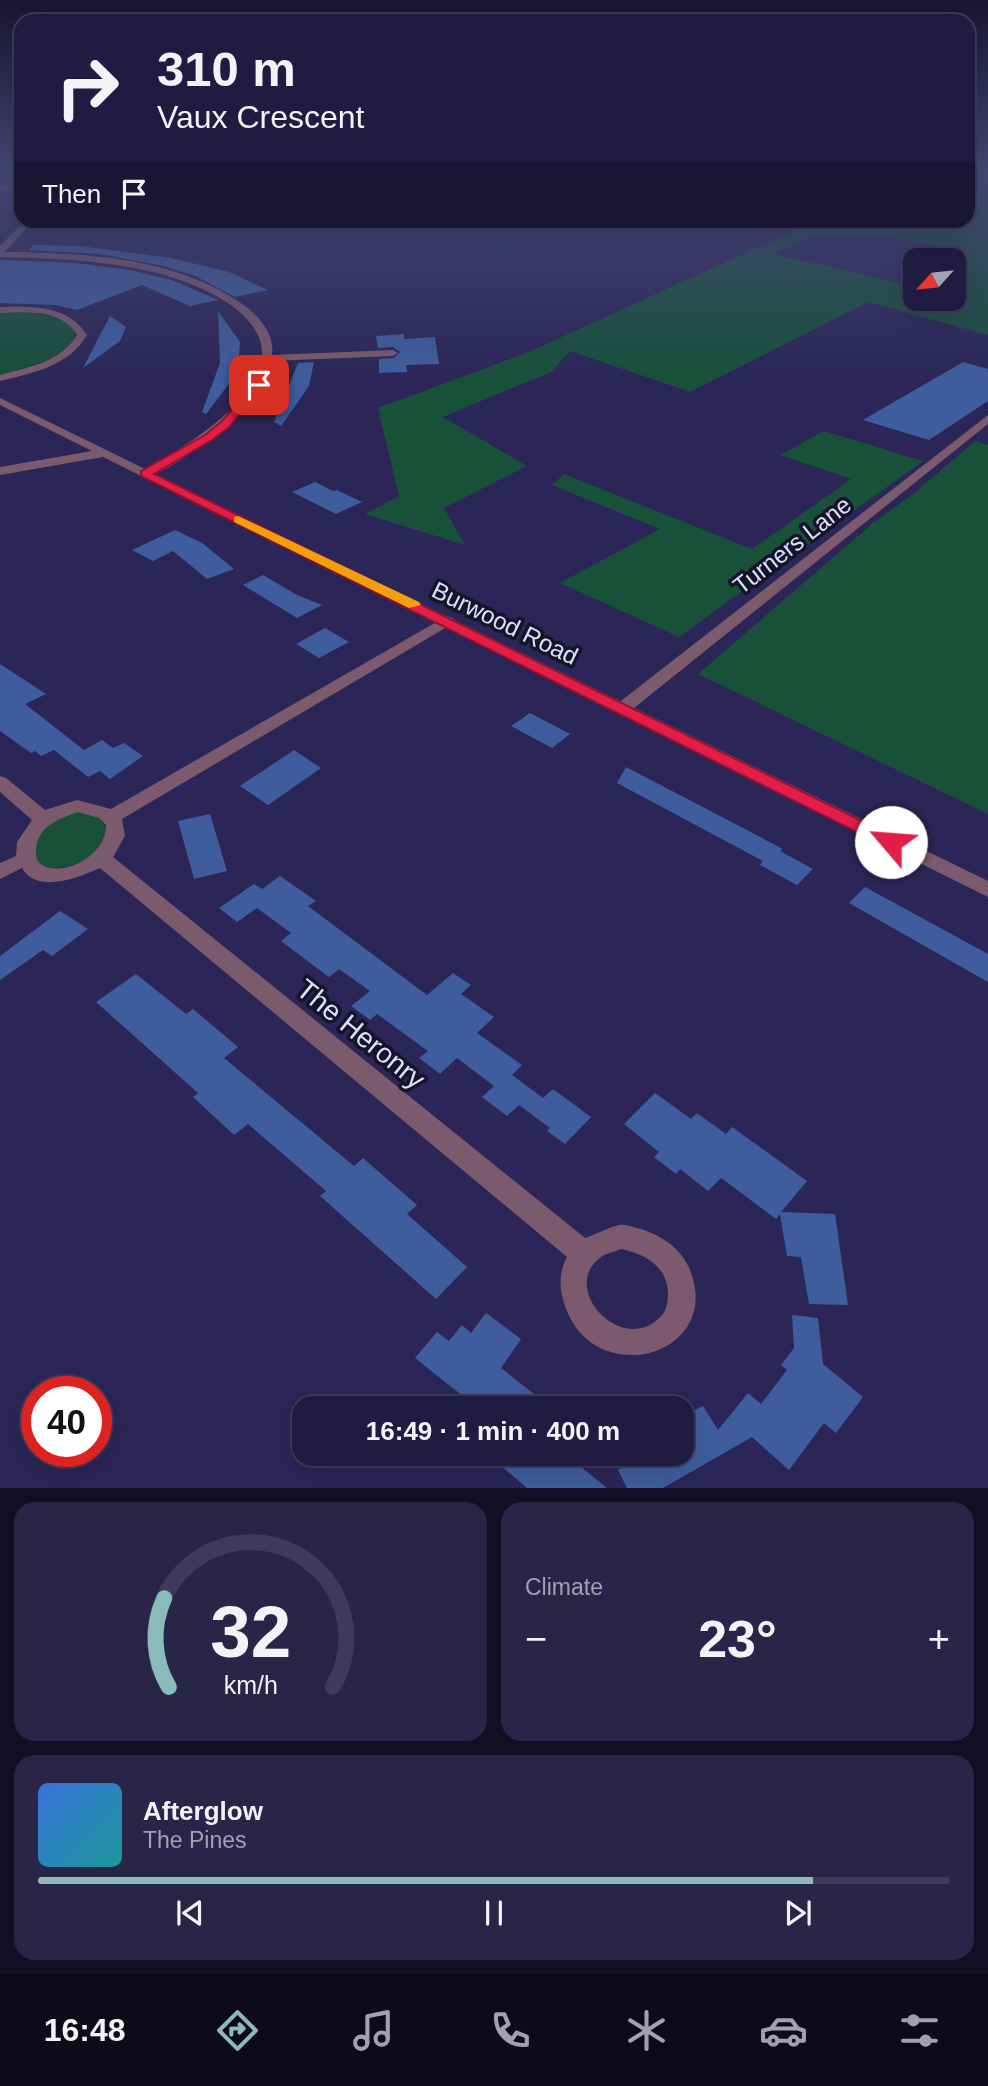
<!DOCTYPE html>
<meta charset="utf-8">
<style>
body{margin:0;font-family:Arial,sans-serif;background:#282548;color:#f1f3f6;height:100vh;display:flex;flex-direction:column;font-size:26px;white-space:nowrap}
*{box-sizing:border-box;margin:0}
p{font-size:23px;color:#a2a1b1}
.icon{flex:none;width:38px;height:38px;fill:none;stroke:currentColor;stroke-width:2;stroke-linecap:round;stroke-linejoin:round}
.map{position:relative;height:1488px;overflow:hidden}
.panel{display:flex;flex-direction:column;gap:14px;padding:14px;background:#120f24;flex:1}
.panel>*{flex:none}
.top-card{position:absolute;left:14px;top:14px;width:961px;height:214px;border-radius:21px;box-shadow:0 7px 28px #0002,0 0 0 2px #3d3a5a;background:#201c41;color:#f1f3f6;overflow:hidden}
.needle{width:46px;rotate:243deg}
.buttons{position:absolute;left:903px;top:248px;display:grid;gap:14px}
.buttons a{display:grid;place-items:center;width:63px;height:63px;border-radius:14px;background:#201c41;box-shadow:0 7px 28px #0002,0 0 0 2px #3d3a5a;font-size:35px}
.speed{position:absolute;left:21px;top:1376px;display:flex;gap:14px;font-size:35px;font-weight:700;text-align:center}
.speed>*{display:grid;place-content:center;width:91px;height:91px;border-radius:50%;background:#201c41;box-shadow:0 7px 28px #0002,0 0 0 2px #3d3a5a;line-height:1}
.speed .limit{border:10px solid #d22;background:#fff;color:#111}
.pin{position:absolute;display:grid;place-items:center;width:60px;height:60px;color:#fff;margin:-30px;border-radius:14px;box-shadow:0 4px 10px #0006}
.me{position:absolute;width:77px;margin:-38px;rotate:297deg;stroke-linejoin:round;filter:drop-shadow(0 0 5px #0008)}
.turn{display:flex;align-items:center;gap:24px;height:147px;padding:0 28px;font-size:32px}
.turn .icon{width:91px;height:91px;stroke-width:2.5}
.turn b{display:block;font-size:49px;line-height:60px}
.then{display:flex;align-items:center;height:66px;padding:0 28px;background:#0003;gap:14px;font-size:26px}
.big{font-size:52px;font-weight:800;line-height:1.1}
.panel .card{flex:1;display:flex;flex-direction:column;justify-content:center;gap:10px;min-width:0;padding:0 24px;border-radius:21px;background:#282548}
.panel .dial{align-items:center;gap:0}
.dial svg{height:182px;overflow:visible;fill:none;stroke:#3d3a5a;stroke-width:7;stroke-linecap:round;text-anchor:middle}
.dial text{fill:#f1f3f6;stroke:none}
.song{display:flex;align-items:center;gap:21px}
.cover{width:84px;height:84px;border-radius:10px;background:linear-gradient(135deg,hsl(220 70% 55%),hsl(180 70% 35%))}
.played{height:7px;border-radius:4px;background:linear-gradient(90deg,#8bbbb9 85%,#3d3a5a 85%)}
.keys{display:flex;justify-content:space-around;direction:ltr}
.heat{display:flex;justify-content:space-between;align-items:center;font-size:38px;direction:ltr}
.panel .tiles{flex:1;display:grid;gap:14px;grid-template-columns:1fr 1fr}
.card:last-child{grid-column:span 2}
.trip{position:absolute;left:292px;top:1396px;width:402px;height:70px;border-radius:21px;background:#201c41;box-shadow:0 7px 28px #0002,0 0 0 2px #3d3a5a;font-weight:800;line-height:70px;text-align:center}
.tab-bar{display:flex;height:112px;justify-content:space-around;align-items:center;background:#0d0b1a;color:#a2a1b1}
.tab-bar .icon{width:49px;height:49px}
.tab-bar .on{color:#8bbbb9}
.tab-bar b{font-size:32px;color:#f1f3f6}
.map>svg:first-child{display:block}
</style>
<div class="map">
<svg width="988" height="1488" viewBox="0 0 988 1488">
<rect width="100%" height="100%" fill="#2b2657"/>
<path fill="#18503a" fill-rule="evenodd" d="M968,170H988V335L869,302L690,392L570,351L551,372L443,417L527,466L444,508L465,545L365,514L399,496L378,408L529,352L815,221L968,220ZM881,235L966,252L952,261L954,299H915V282L909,285L773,254L811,236Z
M31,311L64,320L75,330L73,343L53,358L0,376V312Z
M824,431L923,461L679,637L560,583L660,529L552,485L564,474L752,549L851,479L780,455Z
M975,441L988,445V814L698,674L873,523L913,494Z
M86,811L101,820L108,833C95,863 67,870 37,868L26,831L64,813Z"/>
<path fill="#3f5d9d" d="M33,245L80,246L171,258L229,272L268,290L235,297L195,276L164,266L100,254L29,250Z
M0,260L75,263L130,270L172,280L218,300L190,306L142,285L77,310L56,305L0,303Z
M218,311L240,342L238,372L206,414L202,412L220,363Z
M110,316L126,327L120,341L83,368Z
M404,334V339L435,337L439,364L406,365L407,372L379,373V359L394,358L400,352L393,347L378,348L376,336Z
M314,362L309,386L281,426L274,422L298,363Z
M963,362L988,369V401L929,440L863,420Z
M315,482L333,491L337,490L362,502L336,514L292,492Z
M175,530L202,543L234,569L207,579L173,551L153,561L132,550Z
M263,575L297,595L322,605L297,618L243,585Z
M325,628L349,642L319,658L296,644Z
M0,664L46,694L25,704L84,750L102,740L113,748L124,743L143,756L110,779L100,771L88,777L54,750L41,756L35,751L31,753L0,731Z
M530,713L570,734L552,748L511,726Z
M294,750L321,768L268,805L240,786Z
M626,767L783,849L780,851L813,869L797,885L760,865L763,861L617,783Z
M210,814L227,871L194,879L178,821Z
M280,876L316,901L308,906L427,995L453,973L471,985L461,994L494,1017L477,1033L522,1065L512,1075L543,1098L553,1089L591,1117L565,1144L547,1131L550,1128L519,1105L507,1116L482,1097L494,1086L457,1058L440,1074L419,1058L428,1051L377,1014L370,1020L351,1006L370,991L339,969L329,977L281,941L291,933L257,908L237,922L219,908L254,884L262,889Z
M865,887L988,954V982L849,903Z
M60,911L88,929L52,956L43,950L0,980V956Z
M136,974L186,1014L193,1009L238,1047L224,1058L354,1166L363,1158L417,1205L407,1214L467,1267L436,1299L320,1196L326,1191L248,1124L234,1135L193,1097L198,1093L96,1002Z
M655,1093L691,1119L697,1113L726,1134L732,1127L807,1181L781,1212L835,1214L848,1305L809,1304L801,1257L787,1256L780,1214L776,1219L721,1178L708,1191L680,1169L676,1174L654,1157L659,1152L624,1124Z
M486,1313L521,1339L501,1368L553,1409H479L415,1358L437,1332L449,1341L462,1325L471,1333Z
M792,1315L818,1318L823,1364L863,1397L836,1433L824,1423L789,1470L752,1437L663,1488H627L618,1470L646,1454H682V1417L703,1406L718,1430L748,1393L761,1404L787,1370L781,1365L794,1348Z
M487,1454H565L607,1488H527Z"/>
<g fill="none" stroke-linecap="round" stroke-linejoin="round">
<path fill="#7a5a6c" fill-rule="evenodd" d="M21,183V187L0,191V187Z
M22,224L29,226L4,252C86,253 182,257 249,309C262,320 275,337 272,355L393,350L398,353L393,356L271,361C269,377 259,393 249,405C233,422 162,480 141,477V471C176,451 212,431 240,400C306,328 209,285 149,271C100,260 50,258 0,257V246Z
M0,307C33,306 68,305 87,335C69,366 33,373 0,381V375C28,367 61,362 77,335C61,309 27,312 0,313Z
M988,415V424L629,712H617L615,708L617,704Z
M447,616L452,618L455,621L452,624L122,819L125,836L113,857L585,1238C596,1234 609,1227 620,1225C626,1224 635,1228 641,1229C668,1238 688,1254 694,1283C711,1360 590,1388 564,1303C559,1287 559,1272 567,1257L100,868C79,877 38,895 22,868L0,879V863L16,856L17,842L32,820L0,792V776L6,778L45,810L77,800L111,809ZM78,812L99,818L106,825C107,852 71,875 46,867C38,864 35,858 36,850C37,827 58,819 78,812ZM621,1249C645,1254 667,1266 668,1293C668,1301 667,1308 663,1314C625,1360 557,1289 601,1257C606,1253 615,1252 621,1249Z"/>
<path fill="#7a5a6c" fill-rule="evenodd" d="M0,398L988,881V897L103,457L0,475V467L92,451L0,405Z"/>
</g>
<linearGradient id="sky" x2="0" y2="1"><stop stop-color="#181530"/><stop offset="0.45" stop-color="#444774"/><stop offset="1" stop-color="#444774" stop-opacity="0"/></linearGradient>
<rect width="988" height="378" fill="url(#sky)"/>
<path fill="#e11d48" stroke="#92132f" stroke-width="2" d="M256,383L264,385L229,427L212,440L154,474L897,838L900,842L897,846H885L141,476V471L205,435L221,422Z"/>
<path fill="#f59e0b" d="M238,516L419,602L421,605L409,608L234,522V517Z"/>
<g text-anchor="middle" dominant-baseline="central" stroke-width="7" stroke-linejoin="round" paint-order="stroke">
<g font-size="24" fill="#dfe0ff" stroke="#151429">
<text transform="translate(792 545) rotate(-38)">Turners Lane</text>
<text transform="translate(505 623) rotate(26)">Burwood Road</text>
</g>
<g font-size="28" fill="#dfe0ff" stroke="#151429">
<text transform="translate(361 1034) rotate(39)">The Heronry</text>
</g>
</g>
</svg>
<div class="buttons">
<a><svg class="needle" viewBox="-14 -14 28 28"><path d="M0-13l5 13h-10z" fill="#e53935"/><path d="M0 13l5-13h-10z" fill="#a2a1b1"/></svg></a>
</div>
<div class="speed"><div class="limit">40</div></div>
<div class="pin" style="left:259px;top:385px;background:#d93025"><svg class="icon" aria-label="arrive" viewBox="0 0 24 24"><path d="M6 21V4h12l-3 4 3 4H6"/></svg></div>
<svg class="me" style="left:891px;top:842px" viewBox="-20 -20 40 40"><circle r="19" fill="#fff"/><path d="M0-13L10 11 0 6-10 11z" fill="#e11d48"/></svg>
<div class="trip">16:49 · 1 min · 400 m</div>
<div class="top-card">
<div class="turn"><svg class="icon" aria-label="right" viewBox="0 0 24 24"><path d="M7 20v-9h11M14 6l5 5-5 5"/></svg><div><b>310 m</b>Vaux Crescent</div></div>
<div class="then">Then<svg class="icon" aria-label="arrive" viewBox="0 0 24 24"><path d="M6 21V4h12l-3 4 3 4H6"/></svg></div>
</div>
</div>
<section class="panel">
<div class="tiles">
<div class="card dial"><svg viewBox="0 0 100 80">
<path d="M14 69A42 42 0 1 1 86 69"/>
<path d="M14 69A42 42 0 0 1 12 30" stroke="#8bbbb9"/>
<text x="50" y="56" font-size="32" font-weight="700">32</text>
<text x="50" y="72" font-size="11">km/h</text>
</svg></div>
<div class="card"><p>Climate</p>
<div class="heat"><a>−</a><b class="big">23°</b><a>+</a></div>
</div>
<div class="card">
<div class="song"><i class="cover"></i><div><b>Afterglow</b><p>The Pines</p></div></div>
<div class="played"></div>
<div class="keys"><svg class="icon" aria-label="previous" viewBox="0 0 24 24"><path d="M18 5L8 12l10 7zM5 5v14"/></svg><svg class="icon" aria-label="pause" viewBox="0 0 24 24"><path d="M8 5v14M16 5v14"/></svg><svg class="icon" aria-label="next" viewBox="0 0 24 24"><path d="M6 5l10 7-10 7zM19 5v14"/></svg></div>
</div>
</div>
</section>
<nav class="tab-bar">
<b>16:48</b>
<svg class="icon on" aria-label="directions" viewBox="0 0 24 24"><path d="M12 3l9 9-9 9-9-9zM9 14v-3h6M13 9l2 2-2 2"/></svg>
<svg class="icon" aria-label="music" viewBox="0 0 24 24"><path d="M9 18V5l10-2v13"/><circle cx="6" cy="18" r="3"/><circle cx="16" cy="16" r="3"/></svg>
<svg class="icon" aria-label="phone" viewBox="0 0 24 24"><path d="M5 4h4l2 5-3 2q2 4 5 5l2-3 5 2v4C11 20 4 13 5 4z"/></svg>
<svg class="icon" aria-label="climate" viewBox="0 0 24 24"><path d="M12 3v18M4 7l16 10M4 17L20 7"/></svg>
<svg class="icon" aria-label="car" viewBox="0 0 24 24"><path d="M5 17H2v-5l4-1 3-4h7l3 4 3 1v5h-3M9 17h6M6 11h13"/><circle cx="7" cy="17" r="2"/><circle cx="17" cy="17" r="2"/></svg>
<svg class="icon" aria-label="filters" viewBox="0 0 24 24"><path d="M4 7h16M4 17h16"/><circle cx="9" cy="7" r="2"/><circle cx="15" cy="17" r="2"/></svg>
</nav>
